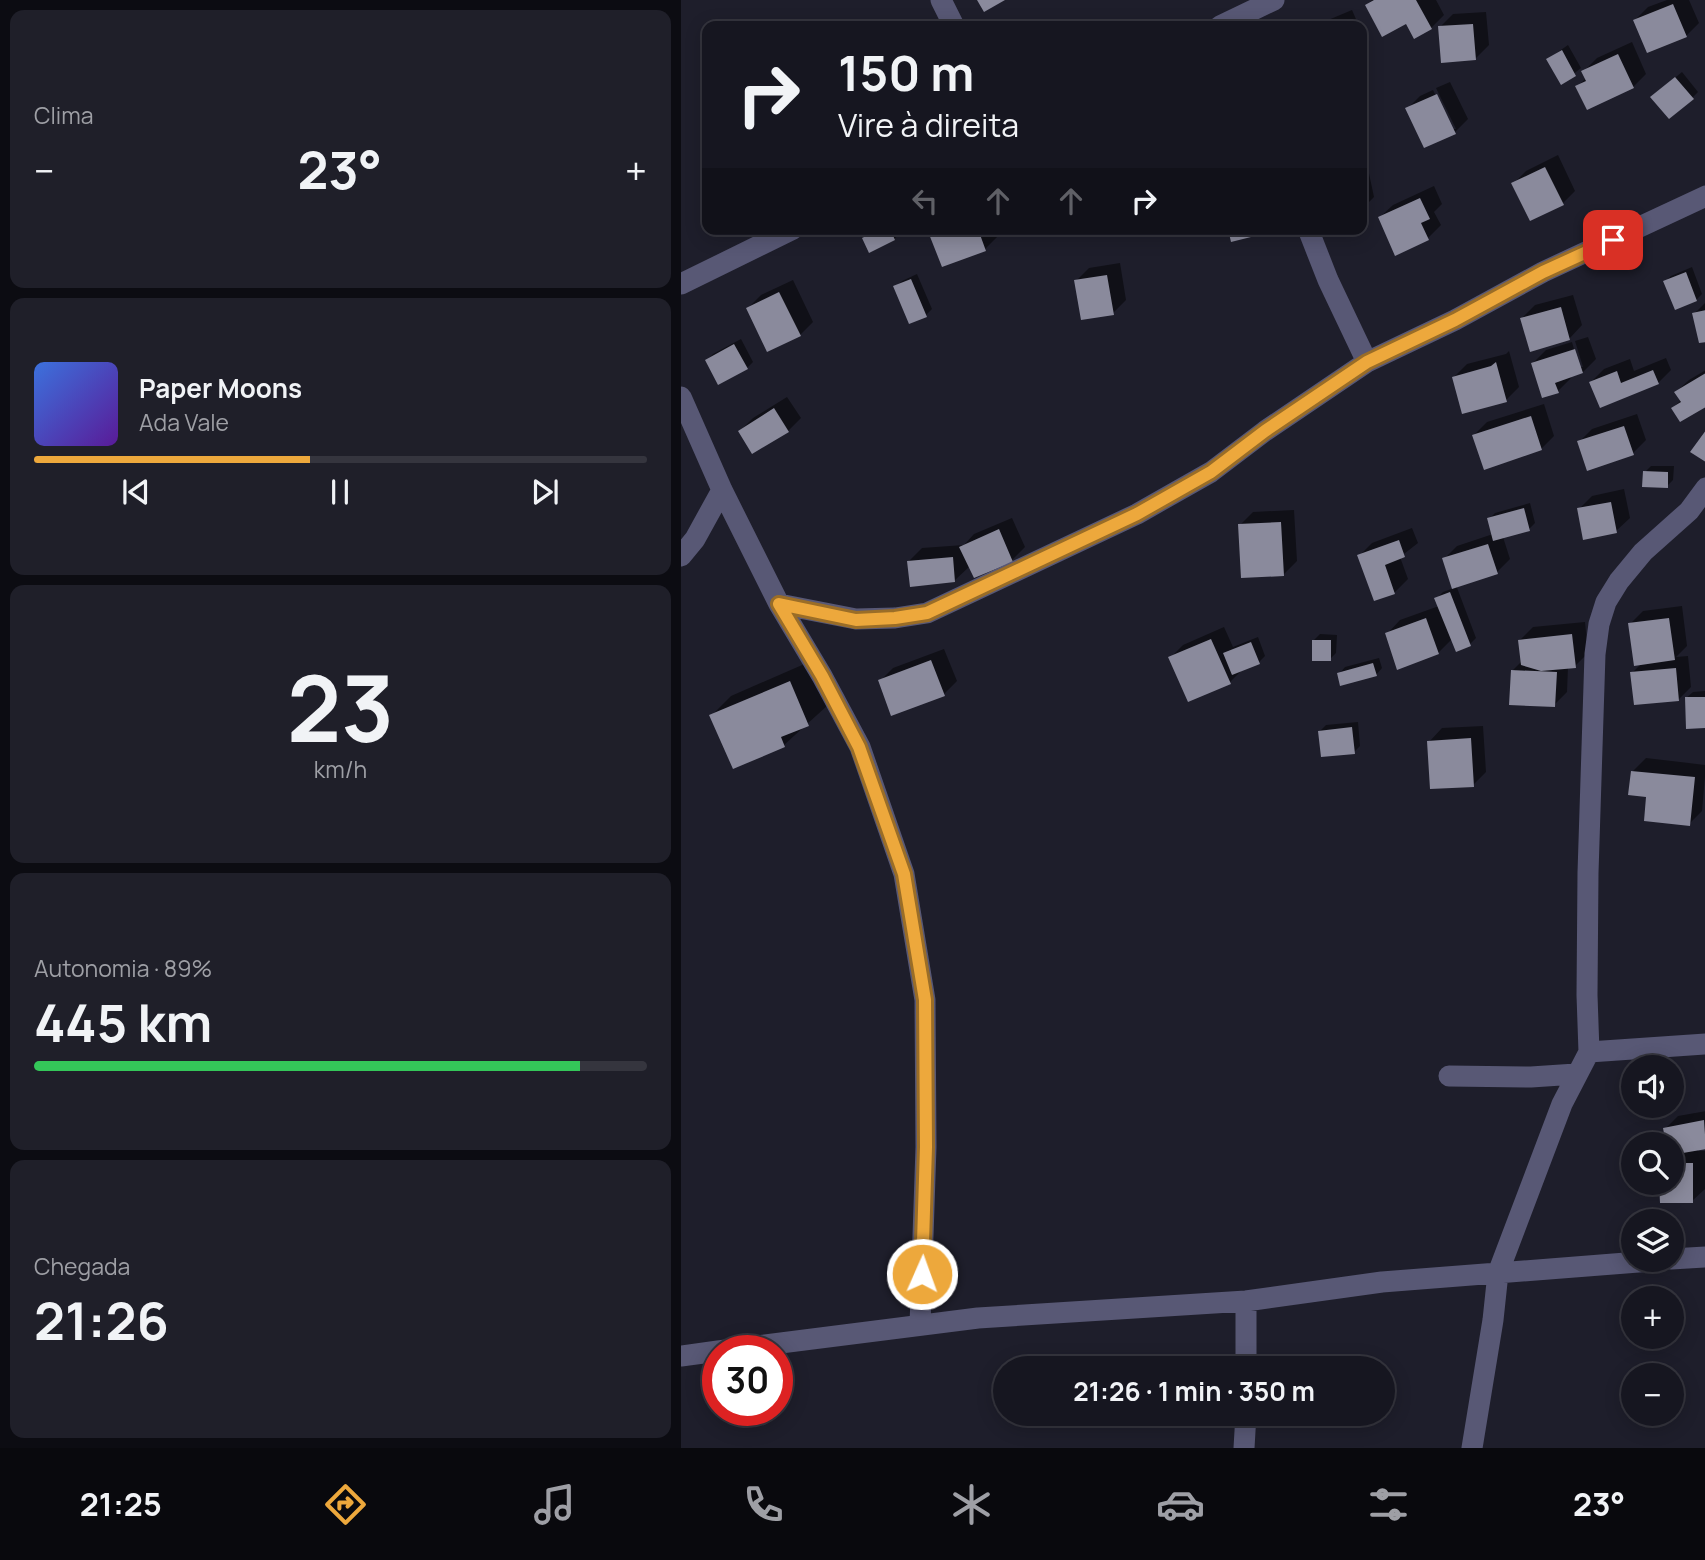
<!DOCTYPE html>
<html lang="pt">
<meta charset="utf-8">
<style>
body{margin:0;font-family:Manrope,sans-serif;background:#1f1f29;color:#f1f3f6;height:100vh;display:flex;flex-direction:column;font-size:26px;white-space:nowrap}
*{box-sizing:border-box;margin:0}
p{font-size:23px;color:#9e9fa5}
.icon{flex:none;width:38px;height:38px;fill:none;stroke:currentColor;stroke-width:2;stroke-linecap:round;stroke-linejoin:round}
.map{position:relative;flex:1;overflow:hidden}
.details{display:flex;flex-direction:column;gap:10px;padding:10px;background:#0c0c12;width:681px}
.details>*{flex:none}
.banner{position:absolute;left:21px;top:21px;width:665px;height:214px;border-radius:14px;box-shadow:0 4px 18px #0003,0 0 0 2px #35353e;background:#161620;color:#f1f3f6;overflow:hidden}
.tools{position:absolute;left:940px;top:1055px;display:grid;gap:14px}
.tools a{display:grid;place-items:center;width:63px;height:63px;border-radius:50%;background:#161620;box-shadow:0 4px 18px #0003,0 0 0 2px #35353e;font-size:35px}
.speed{position:absolute;left:21px;top:1335px;display:flex;gap:14px;font-size:35px;font-weight:700;text-align:center}
.speed>*{display:grid;place-content:center;width:91px;height:91px;border-radius:50%;background:#161620;box-shadow:0 4px 18px #0003,0 0 0 2px #35353e;line-height:1}
.speed .limit{border:10px solid #d22;background:#fff;color:#111}
.pin{position:absolute;display:grid;place-items:center;width:60px;height:60px;color:#fff;margin:-30px;border-radius:14px;box-shadow:0 4px 10px #0006}
.me{position:absolute;width:77px;margin:-38px;rotate:2deg;stroke-linejoin:round;filter:drop-shadow(0 0 5px #0008)}
.turn{display:flex;align-items:center;gap:24px;height:147px;padding:0 21px;font-size:32px}
.turn .icon{width:91px;height:91px;stroke-width:2.5}
.turn b{display:block;font-size:49px;line-height:60px}
.lanes{display:flex;align-items:center;height:66px;padding:0 21px;background:#0003;justify-content:center;gap:35px;direction:ltr}
.lanes .off{opacity:.35}
.big{font-size:52px;font-weight:700;line-height:1.1}
.details .tile{flex:1;display:flex;flex-direction:column;justify-content:center;gap:10px;min-width:0;padding:0 24px;border-radius:14px;background:#1f1f29}
.details .dial{align-items:center;gap:0}
.dial b{font-size:91px;line-height:1}
.song{display:flex;align-items:center;gap:21px}
.cover{width:84px;height:84px;border-radius:10px;background:linear-gradient(135deg,hsl(220 70% 55%),hsl(270 70% 35%))}
.played{height:7px;border-radius:4px;background:linear-gradient(90deg,#eda83c 45%,#35353e 45%)}
.keys{display:flex;justify-content:space-around;direction:ltr}
.heat{display:flex;justify-content:space-between;align-items:center;font-size:38px;direction:ltr}
.charge{height:10px;border-radius:5px;background:linear-gradient(90deg,#34c759 89%,#35353e 0)}
.trip{position:absolute;left:312px;top:1356px;width:402px;height:70px;border-radius:35px;background:#161620;box-shadow:0 4px 18px #0003,0 0 0 2px #35353e;font-weight:700;line-height:70px;text-align:center}
.dock{display:flex;height:112px;justify-content:space-around;align-items:center;background:#09090d;color:#9e9fa5}
.dock .icon{width:49px;height:49px}
.dock .on{color:#eda83c}
.dock b{font-size:32px;color:#f1f3f6}
main{display:flex;flex:1;min-height:0}
.map>svg:first-child{display:block}
</style>
<main>
<section class="details">
<div class="tile"><p>Clima</p>
<div class="heat"><a>−</a><b class="big">23°</b><a>+</a></div>
</div>
<div class="tile">
<div class="song"><i class="cover"></i><div><b>Paper Moons</b><p>Ada Vale</p></div></div>
<div class="played"></div>
<div class="keys"><svg class="icon" aria-label="previous" viewBox="0 0 24 24"><path d="M18 5L8 12l10 7zM5 5v14"/></svg><svg class="icon" aria-label="pause" viewBox="0 0 24 24"><path d="M8 5v14M16 5v14"/></svg><svg class="icon" aria-label="next" viewBox="0 0 24 24"><path d="M6 5l10 7-10 7zM19 5v14"/></svg></div>
</div>
<div class="tile dial"><b>23</b><p>km/h</p></div>
<div class="tile"><p>Autonomia · 89%</p><b class="big">445 km</b><div class="charge"></div></div>
<div class="tile"><p>Chegada</p><b class="big">21:26</b></div>
</section>
<div class="map">
<svg width="1025" height="1448" viewBox="0 0 1025 1448">
<rect width="100%" height="100%" fill="#1e1e2b"/>
<path fill="#0007" d="M691,0H755L763,15L750,28L726,21L686,5Z
M986,0H1008L1018,23L1005,36L954,20L967,7Z
M671,10L678,26H633Z
M805,12L808,45L794,59L759,27L772,14Z
M681,31L687,44L681,50Z
M951,42L965,74L952,87L897,86L906,77L903,71L916,58Z
M887,45L900,68L881,83L867,59Z
M1001,72L1017,92L1011,98L978,91Z
M769,82L787,119L774,132L726,109L739,96L752,90L771,129H775L755,88Z
M681,127L687,154L681,160Z
M877,155L894,191L881,204L832,184L845,171Z
M686,164L693,197L681,209V165Z
M753,186L761,204L753,212L760,225L747,238L699,217L712,205Z
M196,229H218L220,233L213,239H183Z
M248,229H315L317,236L304,249Z
M439,263L445,300L432,313L395,281L408,268Z
M1011,267L1021,294L1015,300L984,282L990,276Z
M236,274L251,309L245,315L215,287L221,281Z
M112,280L132,322L119,335L67,308L80,295Z
M892,295L901,325L888,339L841,318L854,305Z
M1025,302V340L1013,314Z
M907,337L915,359L902,372L889,376L890,378L877,391L852,363L865,350L891,342L898,367H902L894,341Z
M60,339L72,362L66,368L26,360L32,354Z
M828,351L838,387L825,400L773,377L786,364L825,354Z
M985,358L990,370L977,383L920,406L910,382L923,369L949,359L953,371Z
M1025,370V405L992,408L1000,400L995,392L1008,380Z
M106,397L120,418L107,431H59L72,418Z
M863,404L873,436L860,449L793,435L806,422Z
M956,414L965,440L952,453L898,442L911,429Z
M970,466H993L992,480L986,486L964,472Z
M943,489L949,518L935,531L898,509L911,496Z
M849,503L854,523L848,529L822,537L829,559L816,572L775,585L795,638L789,644L771,639L757,653L706,634L719,620L758,606L755,599L762,592L773,588L763,559L776,546L812,534L808,519L814,513Z
M613,510L616,561L603,574L559,525L572,512Z
M331,518L344,547L331,560L289,566L273,581L228,561L241,548L283,545L293,534Z
M731,528L737,543L719,557L727,579L714,592L694,599L678,556L691,543Z
M1001,606L1006,646L995,657L1007,656L1010,687L997,700L951,673L961,663L949,624L962,611Z
M904,622L907,653L894,666L887,667L886,692L873,705L831,671L841,661L839,640L852,627Z
M543,627L552,647L577,637L584,656L578,662L563,668L549,682L489,658L502,645Z
M639,634L656,635L655,653L649,659L633,640Z
M263,649L276,681L263,694L199,681L212,668Z
M698,658L701,668L695,675L658,674L664,667Z
M128,662L147,705L103,745L31,715L50,696Z
M1025,691V726L1005,698L1012,692Z
M677,722L679,746L673,752L639,731L645,725Z
M802,726L805,772L792,785L748,742L761,728Z
M965,758L1025,765L1021,811L1008,824L967,796L951,772Z
M1025,1111V1147L1017,1149V1151H1024L1025,1188L1011,1201L980,1183H990V1144H987L984,1129L997,1116Z"/>
<path fill="#8a8a9c" d="M296,0H324L303,12Z
M693,0H735L751,29L733,39L725,24L701,37L684,5Z
M992,4L1006,37L966,53L952,20Z
M792,24L795,60L760,63L757,26Z
M881,50L895,76L880,85L865,59Z
M937,54L953,88L906,110L894,86L905,81L900,71Z
M994,77L1013,99L988,119L969,97Z
M756,94L775,134L743,148L724,108Z
M864,167L883,205L849,221L830,183Z
M739,198L749,219L740,223L748,240L714,256L697,217Z
M200,229H209L214,240L188,253L181,238Z
M246,229H297L305,251L261,267Z
M547,229H589L590,232L550,242Z
M1005,272L1016,301L994,310L982,281Z
M426,275L433,315L400,320L393,280Z
M230,279L246,317L228,324L212,286Z
M98,292L120,336L86,352L65,308Z
M880,307L889,340L849,352L839,318Z
M1025,310V342L1018,343L1011,313Z
M53,344L67,369L37,385L24,360Z
M894,349L902,373L874,383L878,393L861,398L850,363Z
M815,362L826,402L781,414L771,377L810,366Z
M972,370L978,384L919,408L908,382L936,371L940,383Z
M1025,373V407L999,422L990,408L1000,402L993,392Z
M93,408L108,432L71,454L57,431Z
M850,416L861,450L803,470L791,435Z
M943,426L953,455L906,471L896,441Z
M1025,430V462L1009,452Z
M962,471L987,472V488L961,487Z
M930,502L936,533L902,540L896,508Z
M843,508L849,531L812,541L806,518Z
M600,522L603,576L560,578L557,524Z
M318,529L332,562L293,578L278,547Z
M718,540L724,557L704,565L714,594L693,601L676,555Z
M807,544L817,574L771,589L761,558Z
M272,557L274,582L229,587L226,561Z
M769,592L790,646L775,652L753,598Z
M745,618L758,654L716,670L704,633Z
M988,618L994,660L953,666L947,623Z
M891,634L895,668L860,671L840,665L837,640Z
M530,639L550,684L507,702L487,657Z
M631,640H650V661H631Z
M570,642L579,664L551,675L542,653Z
M250,660L264,696L210,716L197,680Z
M692,663L696,676L659,686L656,673Z
M995,668L998,701L953,705L949,672Z
M830,670L876,672L874,707L828,705Z
M109,681L128,726L100,737L104,747L52,769L28,715Z
M1004,697H1025V728L1005,729Z
M671,727L674,754L640,757L637,731Z
M790,738L793,787L749,789L746,741Z
M950,771L1014,777L1009,826L963,821L965,797L947,795Z
M1023,1120L1025,1149L990,1155V1144H985L982,1128Z
M990,1163H1012V1203H979L978,1183H990Z"/>
<g fill="none" stroke-linecap="round" stroke-linejoin="round">
<path stroke="#585875" stroke-width="21" d="M260,0L273,26
M539,26L593,0
M627,229L647,280L686,362
M0,284L112,229
M0,397L41,490L98,604L141,676L179,747L223,874L244,1000L245,1147L239,1325
M0,556L14,539L41,490
M98,604L175,619L214,618L246,613L456,514L530,472L584,431L686,362L774,320L862,272L1025,196
M908,1052L1025,1044
M768,1076L850,1077L895,1074
M990,1259L1025,1257
M565,1301V1368
M37,1351L297,1318L565,1301L701,1282L983,1260
M0,1356L37,1351
M563,1448L565,1414
M791,1448L812,1320L817,1273L881,1104L908,1052L906,995L907,873L914,654L918,624L925,602L938,581L962,552L1008,511L1025,488"/>
</g>
<g fill="none" stroke-linecap="round" stroke-linejoin="round">
<g stroke="#9a6d27" stroke-width="18">
<path id="route" d="M241,1274L245,1147L244,1000L223,874L178,747L141,676L98,604L175,620L214,618L246,613L456,514L530,472L584,431L686,362L774,320L862,272L932,240"/>
</g>
<use href="#route" stroke="#eda83c" stroke-width="12"/>
</g>
</svg>
<div class="tools">
<a><svg class="icon" aria-label="sound" viewBox="0 0 24 24"><path d="M4 9h4l5-4v14l-5-4H4zM17 9q2 3 0 6"/></svg></a>
<a><svg class="icon" aria-label="search" viewBox="0 0 24 24"><circle cx="10" cy="10" r="6"/><path d="M15 15l6 6"/></svg></a>
<a><svg class="icon" aria-label="layers" viewBox="0 0 24 24"><path d="M12 4l9 5-9 5-9-5zM3 14l9 5 9-5"/></svg></a>
<a>+</a>
<a>−</a>
</div>
<div class="speed"><div class="limit">30</div></div>
<div class="pin" style="left:932px;top:240px;background:#d93025"><svg class="icon" aria-label="arrive" viewBox="0 0 24 24"><path d="M6 21V4h12l-3 4 3 4H6"/></svg></div>
<svg class="me" style="left:241px;top:1274px" viewBox="-20 -20 40 40"><circle r="17" fill="#eda83c" stroke="#fff" stroke-width="3"/><path d="M0-11L8 9 0 5-8 9z" fill="#fff"/></svg>
<div class="trip">21:26 · 1 min · 350 m</div>
<div class="banner">
<div class="turn"><svg class="icon" aria-label="right" viewBox="0 0 24 24"><path d="M7 20v-9h11M14 6l5 5-5 5"/></svg><div><b>150 m</b>Vire à direita</div></div>
<div class="lanes"><svg class="icon off" aria-label="left" viewBox="0 0 24 24"><path d="M17 20v-9H6M10 6l-5 5 5 5"/></svg><svg class="icon off" aria-label="ahead" viewBox="0 0 24 24"><path d="M12 20V5M6 11l6-6 6 6"/></svg><svg class="icon off" aria-label="ahead" viewBox="0 0 24 24"><path d="M12 20V5M6 11l6-6 6 6"/></svg><svg class="icon" aria-label="right" viewBox="0 0 24 24"><path d="M7 20v-9h11M14 6l5 5-5 5"/></svg></div>
</div>
</div>
</main>
<nav class="dock">
<b>21:25</b>
<svg class="icon on" aria-label="directions" viewBox="0 0 24 24"><path d="M12 3l9 9-9 9-9-9zM9 14v-3h6M13 9l2 2-2 2"/></svg>
<svg class="icon" aria-label="music" viewBox="0 0 24 24"><path d="M9 18V5l10-2v13"/><circle cx="6" cy="18" r="3"/><circle cx="16" cy="16" r="3"/></svg>
<svg class="icon" aria-label="phone" viewBox="0 0 24 24"><path d="M5 4h4l2 5-3 2q2 4 5 5l2-3 5 2v4C11 20 4 13 5 4z"/></svg>
<svg class="icon" aria-label="climate" viewBox="0 0 24 24"><path d="M12 3v18M4 7l16 10M4 17L20 7"/></svg>
<svg class="icon" aria-label="car" viewBox="0 0 24 24"><path d="M5 17H2v-5l4-1 3-4h7l3 4 3 1v5h-3M9 17h6M6 11h13"/><circle cx="7" cy="17" r="2"/><circle cx="17" cy="17" r="2"/></svg>
<svg class="icon" aria-label="filters" viewBox="0 0 24 24"><path d="M4 7h16M4 17h16"/><circle cx="9" cy="7" r="2"/><circle cx="15" cy="17" r="2"/></svg>
<b>23°</b>
</nav>
